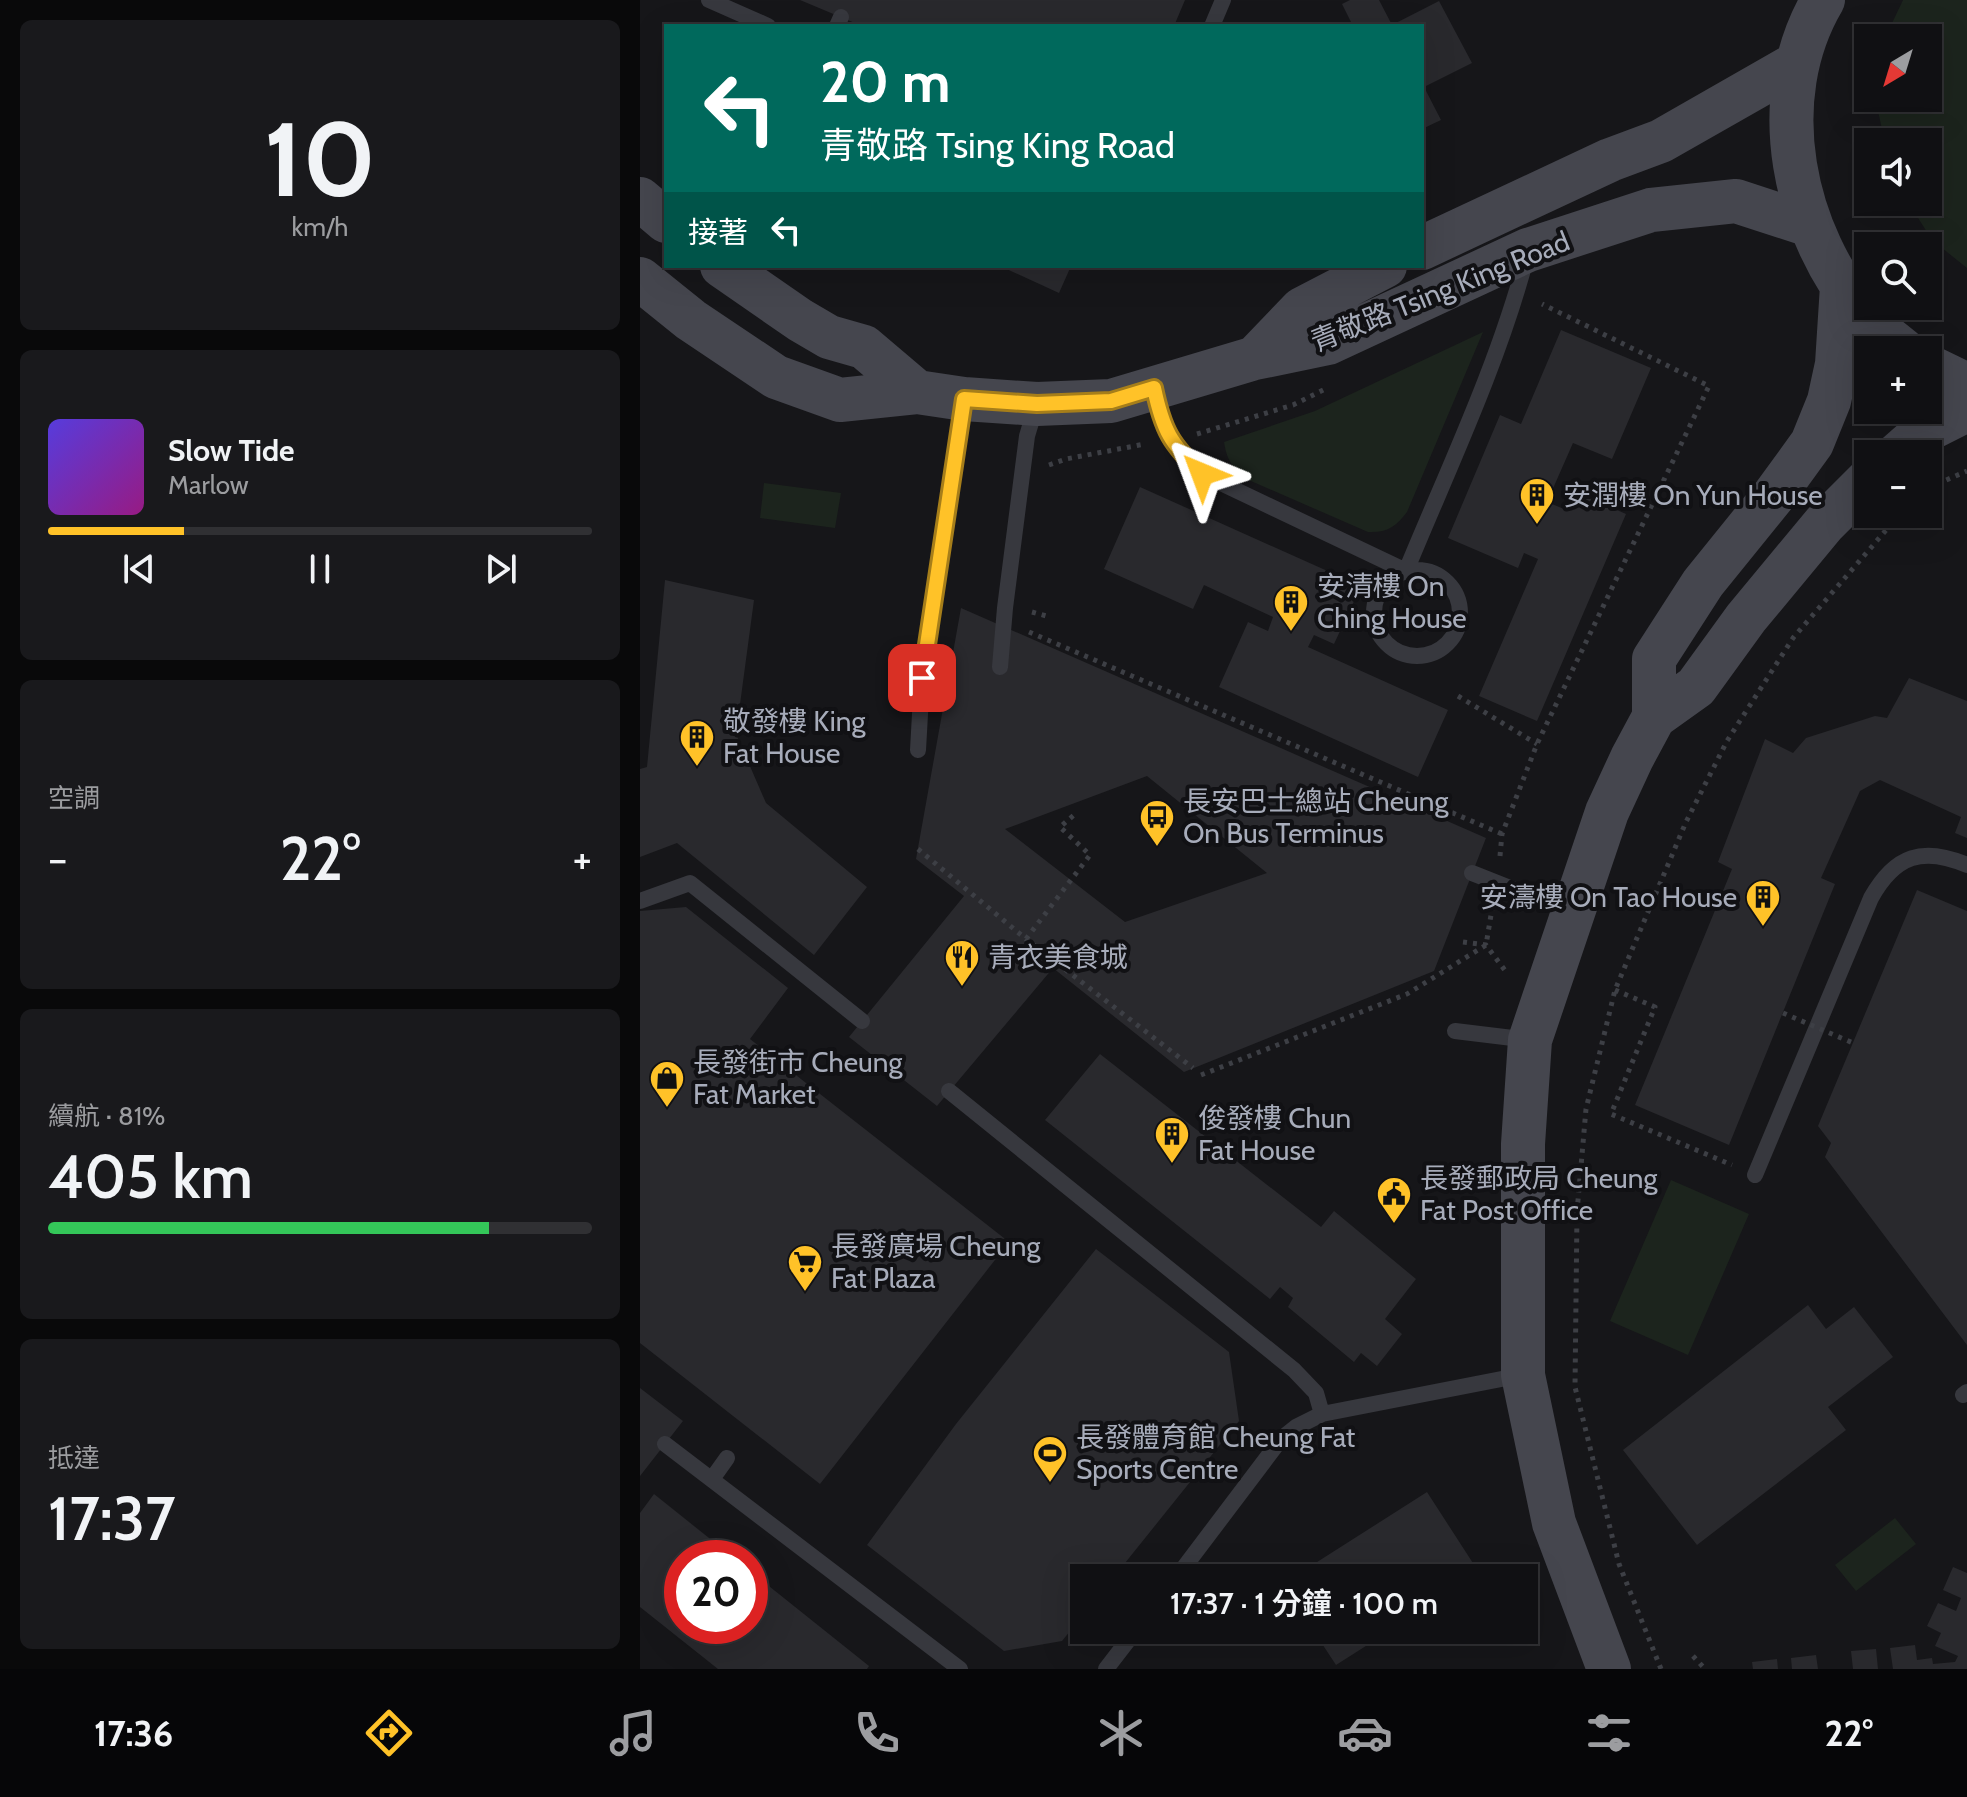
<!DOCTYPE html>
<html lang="zh-TW">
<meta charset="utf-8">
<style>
body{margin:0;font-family:Cabin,"Noto Sans TC",sans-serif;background:#19191c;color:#f1f3f6;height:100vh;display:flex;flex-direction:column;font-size:30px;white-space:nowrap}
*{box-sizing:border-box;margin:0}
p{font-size:26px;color:#9c9da0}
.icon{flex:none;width:44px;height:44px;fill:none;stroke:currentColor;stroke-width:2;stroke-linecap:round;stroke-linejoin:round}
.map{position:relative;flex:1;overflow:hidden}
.drawer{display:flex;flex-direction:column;gap:20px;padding:20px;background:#09090a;width:640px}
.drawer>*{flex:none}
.hud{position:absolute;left:24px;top:24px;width:760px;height:244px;border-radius:0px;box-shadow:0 8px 32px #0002,0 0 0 2px #303033;background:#00695c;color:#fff;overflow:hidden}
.needle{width:52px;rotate:218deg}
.fabs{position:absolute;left:1214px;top:24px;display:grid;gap:16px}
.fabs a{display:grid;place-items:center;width:88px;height:88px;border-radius:0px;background:#101013;box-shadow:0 8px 32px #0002,0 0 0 2px #303033;font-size:40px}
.speed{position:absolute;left:24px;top:1540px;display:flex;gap:16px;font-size:40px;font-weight:700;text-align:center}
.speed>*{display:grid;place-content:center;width:104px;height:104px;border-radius:50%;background:#101013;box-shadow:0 8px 32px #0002,0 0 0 2px #303033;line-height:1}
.speed .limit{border:12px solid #d22;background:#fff;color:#111}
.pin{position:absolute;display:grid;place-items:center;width:68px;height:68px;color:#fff;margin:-34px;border-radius:16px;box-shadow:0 4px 12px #0006}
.me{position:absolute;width:88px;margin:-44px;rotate:316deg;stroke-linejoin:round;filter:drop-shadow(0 0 6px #0008)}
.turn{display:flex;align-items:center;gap:28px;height:168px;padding:0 24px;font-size:36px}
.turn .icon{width:104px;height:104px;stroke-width:2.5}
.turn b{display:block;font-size:56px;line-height:68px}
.then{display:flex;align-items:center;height:76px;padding:0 24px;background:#0003;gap:16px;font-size:30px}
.big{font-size:60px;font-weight:600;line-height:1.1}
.drawer .card{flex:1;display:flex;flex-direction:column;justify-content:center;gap:12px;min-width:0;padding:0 28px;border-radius:12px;background:#19191c}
.drawer .dial{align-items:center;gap:0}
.dial b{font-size:104px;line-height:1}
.song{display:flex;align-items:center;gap:24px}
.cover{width:96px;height:96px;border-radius:12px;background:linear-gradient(135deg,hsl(250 70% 55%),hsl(310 70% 35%))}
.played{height:8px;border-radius:4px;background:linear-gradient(90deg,#ffc228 25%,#303033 25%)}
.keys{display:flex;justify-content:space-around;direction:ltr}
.heat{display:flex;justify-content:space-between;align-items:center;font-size:44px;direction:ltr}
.charge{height:12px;border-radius:6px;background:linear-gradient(90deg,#34c759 81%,#303033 0)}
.trip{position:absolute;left:430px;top:1564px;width:468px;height:80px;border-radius:0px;background:#101013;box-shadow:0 8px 32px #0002,0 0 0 2px #303033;font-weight:600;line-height:80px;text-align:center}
.tabs{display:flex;height:128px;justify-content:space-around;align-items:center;background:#060608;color:#9c9da0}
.tabs .icon{width:56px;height:56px}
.tabs .active{color:#ffc228}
.tabs b{font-size:36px;color:#f1f3f6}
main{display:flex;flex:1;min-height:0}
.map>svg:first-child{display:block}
</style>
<main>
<section class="drawer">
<div class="card dial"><b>10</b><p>km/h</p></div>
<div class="card">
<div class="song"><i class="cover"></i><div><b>Slow Tide</b><p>Marlow</p></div></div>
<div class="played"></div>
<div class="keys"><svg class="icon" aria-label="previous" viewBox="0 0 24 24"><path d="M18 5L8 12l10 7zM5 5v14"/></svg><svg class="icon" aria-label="pause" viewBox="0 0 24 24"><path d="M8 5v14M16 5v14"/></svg><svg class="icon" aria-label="next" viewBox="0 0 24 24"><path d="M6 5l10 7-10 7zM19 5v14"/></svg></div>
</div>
<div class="card"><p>空調</p>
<div class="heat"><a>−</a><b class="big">22°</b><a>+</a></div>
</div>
<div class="card"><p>續航 · 81%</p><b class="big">405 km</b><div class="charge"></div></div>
<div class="card"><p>抵達</p><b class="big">17:37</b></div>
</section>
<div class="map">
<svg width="1327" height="1669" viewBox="0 0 1327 1669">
<rect width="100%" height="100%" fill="#161619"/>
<path fill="#1c241d" d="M1263,0H1327V268L1292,240L1268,202H1288V142H1245L1237,107L1238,98H1288V38H1245Z
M843,332L767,512C756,527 746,533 728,532L611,481C594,472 587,461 584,442L675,411Z
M124,483L201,493L195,528L120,518Z
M1031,1180L1109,1214L1048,1355L970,1321Z
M1255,1518L1276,1544L1216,1591L1195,1565Z"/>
<path fill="#29292d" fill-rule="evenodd" d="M160,0H545L534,26H222Z
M710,0H739L752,25L799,1L832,63L784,87L801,120L782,129V26H713L702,4Z
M360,266H431L419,293Z
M921,330L1011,368L972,459L933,443L907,502L924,509L932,490L986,514L897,721L839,696L898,559L884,553L878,568L808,538L860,415L881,424Z
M500,487L721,586L694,644L674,635L668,647L808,710L778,777L579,687L608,622L628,631L633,617L564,585L553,609L464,569Z
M25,580L114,600L96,734L126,803L227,887L174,955L37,843L0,857V769L7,767Z
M321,608L846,838L794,971L544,1072L413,968L297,1106L209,1037L324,896L276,859ZM507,776L627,873L485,922L365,829Z
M1269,678L1327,701V838L1315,833L1321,817L1240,780L1220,791L1181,878L1195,884L1089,1145L995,1105L1092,869L1078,862L1125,739L1153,753L1166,738L1235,716L1247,718Z
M1277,890L1327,911V1345L1185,1157L1191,1143L1178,1126Z
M46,907L148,988L110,1039L369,1242L180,1484L0,1343V911Z
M460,1054L681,1227L694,1211L776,1279L745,1319L762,1334L737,1366L721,1353L714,1362L648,1307L653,1298L640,1287L630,1299L405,1120Z
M456,1249L589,1352L599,1421L473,1578H444V1614L422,1641L364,1651L227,1545L316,1424Z
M1168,1305L1186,1329L1214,1307L1253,1357L1188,1407L1206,1430L1057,1545L983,1450Z
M0,1388L43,1421L0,1476Z
M787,1492L840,1574L833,1578H652Z
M14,1494L94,1558H42V1626H110V1571L229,1666L227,1669H78L0,1607V1513Z
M1313,1567L1327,1573V1669H1253L1250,1648L1275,1645L1277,1660L1292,1658L1293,1664L1315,1662L1318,1656L1295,1646L1301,1633L1287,1626L1298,1603L1316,1611L1321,1598L1303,1590Z
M673,1630H751L696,1665Z
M1236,1649L1238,1669H1213L1211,1651Z
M1176,1655L1178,1669H1152L1151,1658Z
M1137,1659L1138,1669H1113L1112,1662Z"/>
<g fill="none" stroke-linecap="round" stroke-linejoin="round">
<path stroke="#3d3f45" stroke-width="5" stroke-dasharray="4 6" stroke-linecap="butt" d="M557,434L653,405L687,388
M409,465L426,459L505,444
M1288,488L1327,471
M392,612L410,617
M389,632L862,834
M818,696L897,744
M278,849L386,939L553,1068
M860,856L862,834L897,744L1069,386L902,304
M386,939L450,855L420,827L434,815
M823,942L846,945L867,973
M975,990L1015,1007L971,1114L1092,1165
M561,1075L767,994L846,945L852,909
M1053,1656L1065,1669
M1021,1669L979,1564L935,1387L937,1212L946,1109L975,990L1046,822L1087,741L1153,638L1260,514"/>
<path stroke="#37383e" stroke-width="16" d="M69,0L128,26
M197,26L201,17
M572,26L583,0
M514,389C523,431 531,444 562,474L766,571C808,469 857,367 886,259
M734 613a43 43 0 1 1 86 0a43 43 0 1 1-86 0Z
M360,667L365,608L387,436L396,406
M278,750L282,678L324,401
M832,873L931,912
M0,901L50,883L222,1021
M815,1031L889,1040
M309,1091L654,1370L676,1393L682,1414
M1115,1175L1231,898C1255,855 1283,846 1327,865
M1323,1395L1327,1392
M25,1444L320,1669
M72,1479L87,1458
M536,1578L641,1439L656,1427L682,1414L882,1375
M466,1669L496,1630"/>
<path stroke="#45464e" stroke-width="44" d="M1183,0C1124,100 1153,233 1226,318C1237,330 1251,340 1263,350
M0,199L26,221
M782,248L970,160L1021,141L1156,64
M82,266L160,320L189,337L224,347L277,392
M0,279L51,320L136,377L200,400L277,392L324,399L397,404L471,401L615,358L688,343L888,250L1011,210L1096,201L1170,225
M615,358L662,309L745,266
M1288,366L1327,385
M1258,454L1283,432L1327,410
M1014,717V659L1063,583L1135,494L1172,443L1189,401L1197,364L1202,286
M969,1669L914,1523L883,1375V1144L890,1040L967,812L992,758L1014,717L1056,687L1106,618L1184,524L1228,480"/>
<path stroke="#3d3f45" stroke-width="5" stroke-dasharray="4 6" stroke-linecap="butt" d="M1143,1013L1213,1043"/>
</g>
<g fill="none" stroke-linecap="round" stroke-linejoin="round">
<g stroke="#a67e1a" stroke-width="20">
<path id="route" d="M282,678L324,399L397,404L471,401L514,388C523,431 531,444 562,474"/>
</g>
<use href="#route" stroke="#ffc228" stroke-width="14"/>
</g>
<defs>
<g id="building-pin" transform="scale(1.8)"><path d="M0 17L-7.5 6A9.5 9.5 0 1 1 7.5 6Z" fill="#ffc228" stroke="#111114"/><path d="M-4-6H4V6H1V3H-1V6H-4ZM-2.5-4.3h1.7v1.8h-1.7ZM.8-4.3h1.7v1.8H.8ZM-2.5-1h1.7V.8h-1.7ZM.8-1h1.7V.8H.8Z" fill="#111"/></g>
<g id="bus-pin" transform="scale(1.8)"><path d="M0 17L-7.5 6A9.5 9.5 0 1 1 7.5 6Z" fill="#ffc228" stroke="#111114"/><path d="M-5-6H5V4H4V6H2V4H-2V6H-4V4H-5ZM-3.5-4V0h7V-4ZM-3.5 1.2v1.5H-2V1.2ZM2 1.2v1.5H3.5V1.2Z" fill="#111"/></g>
<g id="restaurant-pin" transform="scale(1.8)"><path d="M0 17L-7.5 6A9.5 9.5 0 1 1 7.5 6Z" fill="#ffc228" stroke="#111114"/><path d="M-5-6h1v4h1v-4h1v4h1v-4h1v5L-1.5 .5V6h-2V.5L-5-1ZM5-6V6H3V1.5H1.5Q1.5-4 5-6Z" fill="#111"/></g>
<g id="shop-pin" transform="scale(1.8)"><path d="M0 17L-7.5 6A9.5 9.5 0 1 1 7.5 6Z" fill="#ffc228" stroke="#111114"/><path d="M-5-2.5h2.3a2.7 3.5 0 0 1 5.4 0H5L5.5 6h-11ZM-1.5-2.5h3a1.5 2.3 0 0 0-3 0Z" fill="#111"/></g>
<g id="civic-pin" transform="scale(1.8)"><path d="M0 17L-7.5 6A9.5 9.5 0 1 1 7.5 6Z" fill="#ffc228" stroke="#111114"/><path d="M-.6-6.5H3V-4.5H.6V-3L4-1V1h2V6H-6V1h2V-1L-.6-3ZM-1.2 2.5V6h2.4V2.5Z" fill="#111"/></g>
<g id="supermarket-pin" transform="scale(1.8)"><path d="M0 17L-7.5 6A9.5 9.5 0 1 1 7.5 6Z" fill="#ffc228" stroke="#111114"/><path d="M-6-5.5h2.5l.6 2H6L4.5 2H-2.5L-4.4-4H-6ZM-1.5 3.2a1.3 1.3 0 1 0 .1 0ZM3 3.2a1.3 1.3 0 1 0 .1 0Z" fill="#111"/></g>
<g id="stadium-pin" transform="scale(1.8)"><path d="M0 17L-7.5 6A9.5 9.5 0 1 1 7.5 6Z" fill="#ffc228" stroke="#111114"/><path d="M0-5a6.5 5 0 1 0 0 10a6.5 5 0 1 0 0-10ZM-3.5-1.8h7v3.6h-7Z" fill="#111"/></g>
</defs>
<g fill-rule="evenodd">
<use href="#building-pin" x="897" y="495"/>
<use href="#building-pin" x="651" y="602"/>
<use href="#building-pin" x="57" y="737"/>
<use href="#bus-pin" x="517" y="817"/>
<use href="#building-pin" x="1123" y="897"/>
<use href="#restaurant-pin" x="322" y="957"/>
<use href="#shop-pin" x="27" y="1078"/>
<use href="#building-pin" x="532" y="1134"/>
<use href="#civic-pin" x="754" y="1194"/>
<use href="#supermarket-pin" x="165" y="1262"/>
<use href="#stadium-pin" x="410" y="1453"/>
</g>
<g text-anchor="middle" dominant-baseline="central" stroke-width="8" stroke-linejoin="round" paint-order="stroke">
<g font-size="28" fill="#a7acba" stroke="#111114">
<text transform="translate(800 291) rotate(-22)">青敬路 Tsing King Road</text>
</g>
<g font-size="28" fill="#a7acba" stroke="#111114" text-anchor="start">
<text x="923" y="495">安潤樓 On Yun House</text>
<text x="677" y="586">安清樓 On<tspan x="677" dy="32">Ching House</tspan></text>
<text x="83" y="721">敬發樓 King<tspan x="83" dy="32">Fat House</tspan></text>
<text x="543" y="801">長安巴士總站 Cheung<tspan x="543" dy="32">On Bus Terminus</tspan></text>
<text x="1097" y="897" text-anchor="end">安濤樓 On Tao House</text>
<text x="348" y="957">青衣美食城</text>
<text x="53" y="1062">長發街市 Cheung<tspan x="53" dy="32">Fat Market</tspan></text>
<text x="558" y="1118">俊發樓 Chun<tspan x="558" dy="32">Fat House</tspan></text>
<text x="780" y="1178">長發郵政局 Cheung<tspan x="780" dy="32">Fat Post Office</tspan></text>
<text x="191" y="1246">長發廣場 Cheung<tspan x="191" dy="32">Fat Plaza</tspan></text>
<text x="436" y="1437">長發體育館 Cheung Fat<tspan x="436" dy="32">Sports Centre</tspan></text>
</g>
</g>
</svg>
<div class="fabs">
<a><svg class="needle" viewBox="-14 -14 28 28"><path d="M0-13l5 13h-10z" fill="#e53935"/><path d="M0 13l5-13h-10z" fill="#9c9da0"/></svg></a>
<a><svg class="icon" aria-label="sound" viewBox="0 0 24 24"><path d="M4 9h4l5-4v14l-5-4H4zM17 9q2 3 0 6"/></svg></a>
<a><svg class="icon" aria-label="search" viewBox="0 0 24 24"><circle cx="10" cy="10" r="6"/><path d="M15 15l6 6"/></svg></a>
<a>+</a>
<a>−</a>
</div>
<div class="speed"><div class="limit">20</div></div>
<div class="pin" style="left:282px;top:678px;background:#d93025"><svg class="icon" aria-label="arrive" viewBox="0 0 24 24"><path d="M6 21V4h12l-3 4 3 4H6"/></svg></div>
<svg class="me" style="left:562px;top:474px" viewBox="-20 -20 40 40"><path d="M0-17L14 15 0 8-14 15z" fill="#ffc228" stroke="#fff" stroke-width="4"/></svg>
<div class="trip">17:37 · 1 分鐘 · 100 m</div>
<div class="hud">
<div class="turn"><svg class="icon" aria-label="left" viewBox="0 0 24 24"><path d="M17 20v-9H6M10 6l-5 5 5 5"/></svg><div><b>20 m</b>青敬路 Tsing King Road</div></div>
<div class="then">接著<svg class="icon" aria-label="left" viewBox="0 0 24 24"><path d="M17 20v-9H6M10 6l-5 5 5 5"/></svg></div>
</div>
</div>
</main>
<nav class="tabs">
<b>17:36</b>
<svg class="icon active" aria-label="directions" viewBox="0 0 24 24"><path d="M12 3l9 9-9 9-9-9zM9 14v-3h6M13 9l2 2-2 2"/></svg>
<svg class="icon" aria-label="music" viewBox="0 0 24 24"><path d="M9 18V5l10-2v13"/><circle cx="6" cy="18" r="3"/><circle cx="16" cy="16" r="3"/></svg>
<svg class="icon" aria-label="phone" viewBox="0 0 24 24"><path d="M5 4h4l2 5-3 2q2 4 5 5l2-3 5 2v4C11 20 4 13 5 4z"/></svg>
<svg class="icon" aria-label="climate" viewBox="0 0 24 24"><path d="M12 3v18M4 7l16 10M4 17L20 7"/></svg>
<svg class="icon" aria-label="car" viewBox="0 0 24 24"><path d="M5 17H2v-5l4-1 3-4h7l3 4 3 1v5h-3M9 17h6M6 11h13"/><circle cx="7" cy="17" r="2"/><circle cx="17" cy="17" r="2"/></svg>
<svg class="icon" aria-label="filters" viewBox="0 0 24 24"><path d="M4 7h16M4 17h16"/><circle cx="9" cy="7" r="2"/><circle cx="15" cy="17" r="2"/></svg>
<b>22°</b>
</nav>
